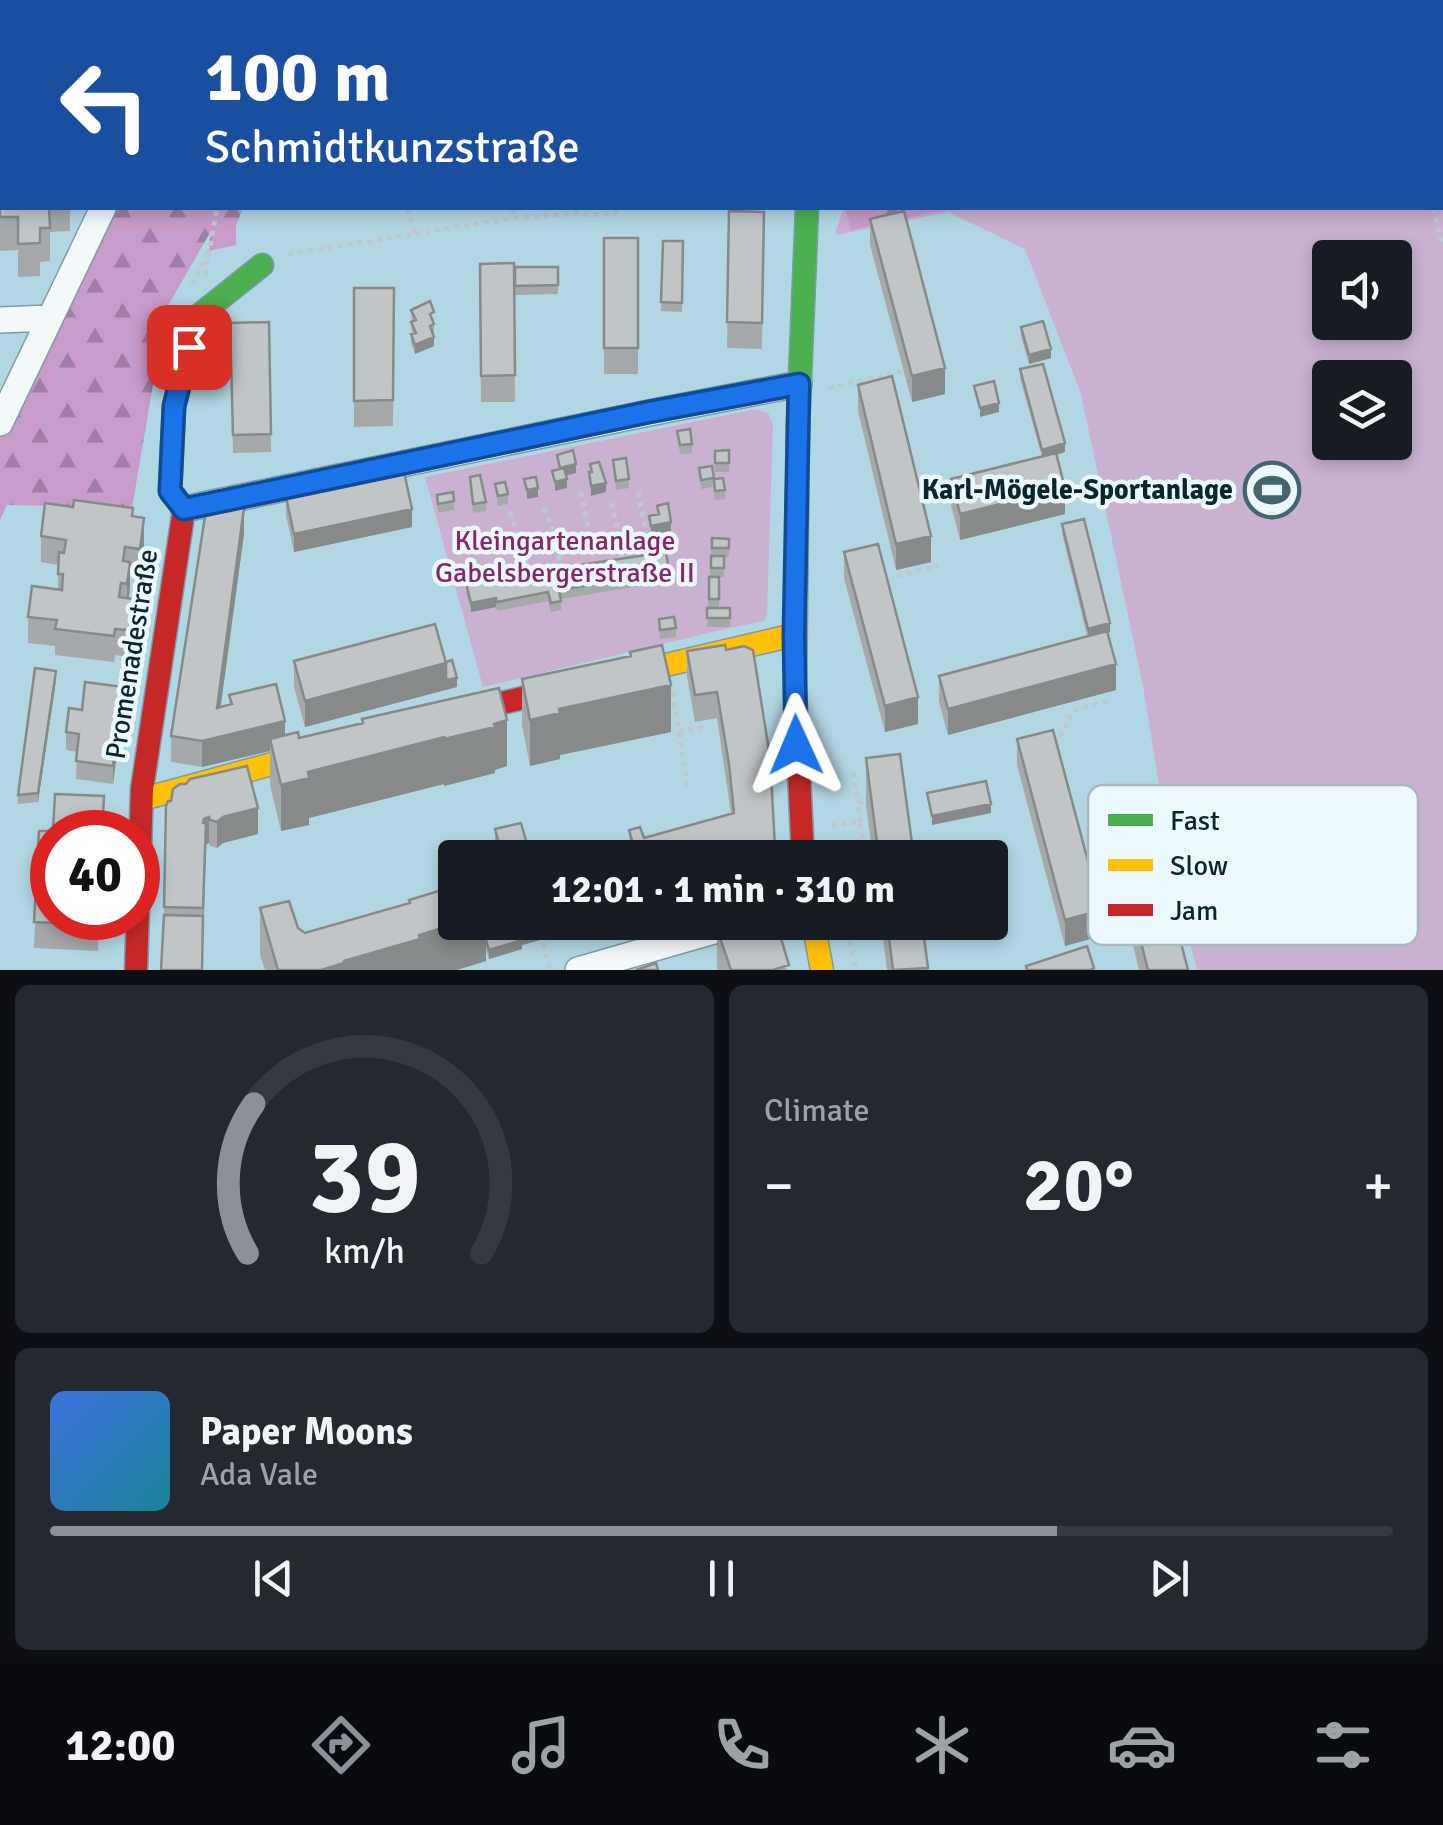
<!DOCTYPE html>
<meta charset="utf-8">
<style>
body{margin:0;font-family:Signika,sans-serif;background:#242831;color:#f1f3f6;height:100vh;display:flex;flex-direction:column;font-size:38px;white-space:nowrap}
*{box-sizing:border-box;margin:0}
p{font-size:32px;color:#9ea1a6}
.icon{flex:none;width:55px;height:55px;fill:none;stroke:currentColor;stroke-width:2;stroke-linecap:round;stroke-linejoin:round}
.map{position:relative;height:970px;overflow:hidden}
.panel{display:flex;flex-direction:column;gap:15px;padding:15px;background:#0d0f14;flex:1}
.panel>*{flex:none}
.guide{position:absolute;left:0px;top:0px;width:1445px;height:210px;box-shadow:0 5px 15px #0003;background:#1a4fa0;color:#fff;overflow:hidden}
.controls{position:absolute;left:1312px;top:240px;display:grid;gap:20px}
.controls a{display:grid;place-items:center;width:100px;height:100px;border-radius:10px;background:#171b24;box-shadow:0 5px 15px #0003;font-size:50px}
.speed{position:absolute;left:30px;top:810px;display:flex;gap:20px;font-size:50px;font-weight:700;text-align:center}
.speed>*{display:grid;place-content:center;width:130px;height:130px;border-radius:50%;background:#171b24;box-shadow:0 5px 15px #0003;line-height:1}
.speed .limit{border:15px solid #d22;background:#fff;color:#111}
.pin{position:absolute;display:grid;place-items:center;width:85px;height:85px;color:#fff;margin:-42px;border-radius:20px;box-shadow:0 5px 15px #0006}
.me{position:absolute;width:110px;margin:-55px;rotate:359deg;stroke-linejoin:round;filter:drop-shadow(0 0 8px #0008)}
.turn{display:flex;align-items:center;gap:35px;height:210px;padding:0 40px;font-size:45px}
.turn .icon{width:130px;height:130px;stroke-width:2.5}
.turn b{display:block;font-size:70px;line-height:85px}
.big{font-size:75px;font-weight:700;line-height:1.1}
.panel .tile{flex:1;display:flex;flex-direction:column;justify-content:center;gap:15px;min-width:0;padding:0 35px;border-radius:15px;background:#242831}
.panel .dial{align-items:center;gap:0}
.dial svg{height:260px;overflow:visible;fill:none;stroke:#363941;stroke-width:7;stroke-linecap:round;text-anchor:middle}
.dial text{fill:#f1f3f6;stroke:none}
.song{display:flex;align-items:center;gap:30px}
.cover{width:120px;height:120px;border-radius:15px;background:linear-gradient(135deg,hsl(220 70% 55%),hsl(190 70% 35%))}
.played{height:10px;border-radius:5px;background:linear-gradient(90deg,#8c9099 75%,#363941 75%)}
.keys{display:flex;justify-content:space-around;direction:ltr}
.heat{display:flex;justify-content:space-between;align-items:center;font-size:55px;direction:ltr}
.panel .tiles{flex:1;display:grid;gap:15px;grid-template-columns:1fr 1fr}
.tile:last-child{grid-column:span 2}
.trip{position:absolute;left:438px;top:840px;width:570px;height:100px;border-radius:10px;background:#171b24;box-shadow:0 5px 15px #0003;font-weight:700;line-height:100px;text-align:center}
.tabs{display:flex;height:160px;justify-content:space-around;align-items:center;background:#090b0e;color:#9ea1a6}
.tabs .icon{width:70px;height:70px}
.tabs .current{color:#8c9099}
.tabs b{font-size:45px;color:#f1f3f6}
.map>svg:first-child{display:block}
</style>
<div class="map">
<svg width="1443" height="970" viewBox="0 0 1443 970">
<defs>
<pattern id="forest-firs" width="22" height="20" patternUnits="userSpaceOnUse" patternTransform="scale(2.5)"><rect width="22" height="20" fill="#c89cca"/><path d="M5 1l3.5 6h-7zM16 11l3.5 6h-7z" fill="#a17fa4"/></pattern>
</defs>
<rect width="100%" height="100%" fill="#b2d7e4"/>
<path fill="#cab0d1" fill-rule="evenodd" d="M923,0H1443V970H1197L1176,890L1143,686L1081,394L1025,249L948,212L837,235L836,230L844,208H1442V2H922ZM1330,258H1395V322H1330ZM1330,378H1395V442H1330Z
M756,409L768,413L773,424L767,613L764,621L721,630L483,687L425,477Z"/>
<path fill="url(#forest-firs)" d="M103,208H243L236,226V245L209,251L211,231L166,309L132,508L7,505L0,520V423Z
M845,208H952L851,230Z"/>
<g fill="none" stroke-linecap="round" stroke-linejoin="round">
<g stroke="#7e9ca6" stroke-width="28">
<path id="street" d="M143,2L144,0
M0,320L49,318
M0,423L103,208
M184,509L649,413L799,384
M578,970L745,922"/>
</g>
<g stroke="#7e9ca6" stroke-width="25">
<path id="fast" d="M801,0V2
M798,426L807,208
M176,498L170,491L174,407L197,317L262,265"/>
</g>
<g stroke="#7e9ca6" stroke-width="25">
<path id="slow" d="M832,0V2
M623,675L794,635
M143,799L316,752
M813,922L822,970"/>
</g>
<g stroke="#7e9ca6" stroke-width="25">
<path id="jam" d="M798,426L795,690L803,858
M458,714L567,687
M136,970L142,789L184,509L176,498"/>
</g>
<path stroke="#bdc9cd" stroke-width="5" stroke-dasharray="5 5" stroke-linecap="butt" d="M581,0V2
M694,0L696,2
M177,2L178,0
M253,2L254,0
M304,2L305,0
M684,2L686,0
M0,65H2
M512,208L514,218
M1433,208L1443,247
M909,230L917,262
M415,234L514,218L578,213L588,215L615,213L621,208
M288,254L415,234L407,208
M205,275L217,208
M192,284L209,251
M829,388L904,371
M581,492L595,562
M638,492L650,551
M612,503L622,557
M544,508L555,535L562,568
M510,512L529,574
M897,576L938,566
M132,604L134,580L144,581
M673,692L679,732L706,727
M679,732L688,791
M1060,737L1073,711L1112,699
M853,772L858,802
M860,822L858,802L869,801
M831,825L860,822L866,858
M846,922L856,970
M848,930L876,926L875,922
M543,944L550,970"/>
<use href="#street" stroke="#f3f9fb" stroke-width="25"/>
<use href="#fast" stroke="#4caf50" stroke-width="22"/>
<use href="#slow" stroke="#ffc107" stroke-width="22"/>
<use href="#jam" stroke="#c62828" stroke-width="22"/>
</g>
<path fill="#a5a9ab" d="M0,0L2,2V59H0Z
M366,0H559V2H366Z
M0,165L2,208H70V231L50,232V261L40,262V276L18,277V250L0,251Z
M729,211L764,212L762,349L727,348Z
M870,219L945,394L912,402L870,245Z
M604,238H638V374H604Z
M663,241H683L682,312L661,311Z
M514,263L515,402H481L480,264Z
M515,267H558V294L515,295Z
M354,288H394L393,426L354,427Z
M411,310L434,321V333L433,334L434,346L415,354L411,343V334H412L411,322H412Z
M269,322L271,452L233,453L230,323Z
M1021,327L1051,358L1029,364L1021,336Z
M1020,369L1065,452L1057,455L1065,514L960,540L951,505V479L1042,457L1020,378Z
M858,385L931,562L896,570L858,411Z
M677,431L692,444V453L680,454Z
M729,450V472H715V451Z
M613,460L629,479V488L616,490Z
M699,468L714,479L725,490V499L715,500L714,487L701,489Z
M470,477L486,502V511L473,513Z
M495,484L508,494V504L498,506Z
M437,495L454,501V510L438,513Z
M286,497L412,527L294,552L286,515Z
M133,516L144,544L140,575L130,574L129,598L133,625L129,657L115,655L114,662L55,655V646L28,643V617L58,589V565L41,562V536Z
M1062,524L1110,632L1108,633L1116,690L948,735L939,702V676L1087,636L1062,533Z
M244,534L220,707L229,705V695L285,735L299,738L362,723V719L499,688L507,766L495,770V773L444,786V784L309,818V825L281,831L270,785V751L202,767L171,762V736Z
M712,538L729,539V557H724V577H719V608H730V627H707Z
M844,552L918,724L885,732L844,578Z
M669,572V581L561,599V610L551,612L548,601L497,611L496,607L471,612L466,592V583H491Z
M659,619L676,628V637L660,639Z
M725,645L775,858H630L629,830L644,838L731,814L717,718L695,722L687,677V651Z
M294,661L446,662L457,687L305,727L294,687Z
M522,679L671,732L560,755V759L530,766L522,725Z
M56,680L38,802L18,804V795Z
M123,705L113,784L76,779L77,752L66,750V732L82,710Z
M1017,739L1101,936L1065,946L1017,765Z
M866,758L914,858H873L866,804Z
M55,794L104,796L103,832H52V918H99L98,951L34,948L39,831H53Z
M166,806L258,834L223,843L217,848L210,846L209,843L206,844L203,934L164,915Z
M495,829L531,858H495Z
M1126,883L1188,970H1139L1126,916Z
M409,900L486,922V928L506,922H603L522,945V949L489,959L486,949V961L457,970H265L260,955V908L298,928L305,933L409,903Z
M881,922H922L928,970H887Z
M717,929L789,970H717Z"/>
<path fill="#868a8b" d="M434,337V346L415,354V345Z
M1051,349V358L1029,364V355Z
M945,368V394L912,402V376Z
M999,403V412L980,417V408Z
M1065,443V452L1042,459V450Z
M576,464V473L560,477V468Z
M567,479V488L555,491V482Z
M606,483V492L591,496V486Z
M538,488V497L527,499V490Z
M1065,488V514L960,540V514Z
M244,508V534L217,734V708Z
M412,509V527L294,552V534Z
M144,518V544L140,575V549Z
M671,522V531L651,535V526Z
M931,536V562L896,570V544Z
M130,562V588L127,610V584Z
M496,598V607L471,612V603Z
M133,599V625L129,657V630Z
M1110,623V632L1088,638V629Z
M446,663L457,678V687L305,727V701Z
M1116,664V690L948,735V709Z
M56,671V680L38,802V793Z
M671,685V732L560,755V759L530,766V720L559,709Z
M123,687V705L113,784V766Z
M918,697V724L885,732V706Z
M507,720V766L495,770V773L444,786V739Z
M285,721V747L270,739V751L202,767V741Z
M444,737V784L309,818V825L281,831V785L308,772Z
M991,804V813L932,825V816Z
M258,808V834L223,843L217,848V822L223,817Z
M209,817V843L206,844L202,970L204,819Z
M775,847V858H737Z
M1101,910V936L1065,946V920Z
M461,922H486V961L457,970H321L419,935Z
M521,922H568V932L522,945V949L489,959V950L521,941Z
M568,922H603L568,932Z"/>
<path fill="#c0c5c7" stroke="#868a8b" stroke-width="2.5" d="M0,0H15V2H2V41H0Z
M41,0H104V2H41Z
M346,0V2H324V1Z
M613,0H676V2H613Z
M0,165H2V208H49L50,228H40V243L18,244V217H0Z
M729,211L764,212L762,323L727,322Z
M904,211L945,368L912,376L870,219Z
M604,238H638V348H604Z
M663,241H683L682,303L661,302Z
M514,263L515,375L481,376L480,264Z
M515,267H558V285L515,286Z
M354,288H394L393,400L354,401Z
M430,301L434,312L430,314L434,324L430,326L434,337L415,345L411,334L416,333L411,322L416,320L411,310Z
M1043,321L1051,349L1029,355L1021,327Z
M269,322L271,434L233,435L230,323Z
M1043,364L1065,443L1042,450L1020,369Z
M892,376L931,536L896,544L858,385Z
M994,381L999,403L980,408L974,386Z
M690,429L692,444L680,445L677,431Z
M573,450L576,464L560,468L557,455Z
M729,450V463H715V451Z
M1056,453L1065,488L960,514L951,479Z
M626,458L629,479L616,481L613,460Z
M599,462L606,483L591,486L589,472H592L590,464Z
M712,466L714,478L701,480L699,468Z
M564,468L567,479L555,482L552,471Z
M404,472L412,509L294,534L286,497Z
M480,475L486,502L473,504L470,477Z
M536,477L538,488L527,490L524,479Z
M723,478L725,490L715,491L714,479Z
M505,482L508,494L498,496L495,484Z
M453,492L454,501L438,504L437,495Z
M74,500L133,508L132,516L144,518L140,549L125,547L123,561L130,562L127,584L121,583L119,597L133,599L129,630L115,629L114,636L55,629L57,620L28,617L32,586L62,590L63,574H58L59,552L64,553L66,540L41,536L45,503L73,507Z
M668,503L671,522L651,526L649,516L659,514L657,506Z
M220,504L244,508L217,708L232,704L229,695L276,684L285,721L202,741L171,736L206,510L219,512Z
M1084,519L1110,623L1088,629L1062,524Z
M712,538L729,539V548H712Z
M878,544L918,697L885,706L844,552Z
M666,552L669,572L559,590L561,601L551,603L548,592L497,602L496,598L471,603L466,583L489,578L491,583L580,565Z
M711,556H724V568H711Z
M709,577H719V599H709Z
M707,608H730V618H707Z
M674,617L676,628L660,630L659,619Z
M435,624L446,663L305,701L294,661Z
M1107,631L1116,664L948,709L939,676Z
M662,645L671,685L559,709L560,713L530,720L522,679L631,656L630,652Z
M725,645L726,650L744,646L753,650L770,757L775,847L737,858H637L629,830L640,827L644,838L734,813L729,764L717,692L695,695L687,651Z
M452,660L457,678L446,680V662Z
M35,668L56,671L38,793L18,795Z
M85,682L123,687L113,766L76,761L79,734L66,732L69,708L82,710Z
M499,688L507,720L494,724L495,727L444,739V737L308,772L309,778L281,785L270,739L298,732L299,738L363,723L362,719Z
M1053,730L1101,910L1065,920L1017,739Z
M900,754L914,858H879L866,758Z
M247,766L258,808L223,817L217,822L210,820L209,817L204,819L203,823H206L203,908L164,907L166,806L168,801H171L173,789L180,784H186L190,779Z
M986,781L991,804L932,816L927,793Z
M55,794L104,796L102,832H52V918H98V925L34,922L39,831H53Z
M521,823L531,858H503L495,829Z
M1163,873L1188,970H1148L1126,883Z
M455,886V922H461L419,935L420,939L344,961V963L321,970H278L260,908L289,901L298,928L305,933L410,903L409,900Z
M164,915L203,916L202,970H161Z
M506,922H517L522,940L489,950L486,940V928Z
M738,922H776L789,965L773,970H731L717,929Z
M887,922H922L928,968L893,970Z
M1087,946L1094,968L1090,970H1027L1026,966Z
M656,963L658,970H636Z"/>
<g fill="none" stroke-linecap="round" stroke-linejoin="round">
<g stroke="#114b97" stroke-width="25">
<path id="route" d="M189,347L174,406L170,491L184,509L649,412L799,384L794,635L796,745"/>
</g>
<use href="#route" stroke="#1a73e8" stroke-width="18"/>
</g>
<defs>
<g id="stadium-ring" transform="scale(2.875)"><circle r="9.5" fill="#ebf8fd" stroke="#44646e" stroke-width="1.5"/><path d="M0-5a6.5 5 0 1 0 0 10a6.5 5 0 1 0 0-10ZM-3.5-1.8h7v3.6h-7Z" fill="#44646e"/></g>
</defs>
<g fill-rule="evenodd">
<use href="#stadium-ring" x="1272" y="490"/>
</g>
<g text-anchor="middle" dominant-baseline="central" stroke-width="9" stroke-linejoin="round" paint-order="stroke">
<g font-size="28" font-weight="bold" fill="#09262f" stroke="#ebf8fd" text-anchor="end">
<text x="1233" y="490">Karl-Mögele-Sportanlage</text>
</g>
<g font-size="28" fill="#88246b" stroke="#ebf8fd">
<text x="565" y="541">Kleingartenanlage<tspan x="565" dy="32">Gabelsbergerstraße II</tspan></text>
</g>
<g font-size="28" fill="#09262f" stroke="#ebf8fd">
<text transform="translate(132 654) rotate(-81)">Promenadestraße</text>
</g>
</g>
<rect x="1088" y="785" width="330" height="160" rx="15" fill="#ebf8fd" stroke="#a7b9bf" stroke-width="2.5"/>
<rect x="1108" y="814" width="45" height="12" fill="#4caf50"/>
<rect x="1108" y="859" width="45" height="12" fill="#ffc107"/>
<rect x="1108" y="904" width="45" height="12" fill="#c62828"/>
<g font-size="28" fill="#09262f">
<text x="1170" y="830">Fast</text>
<text x="1170" y="875">Slow</text>
<text x="1170" y="920">Jam</text>
</g>
</svg>
<div class="controls">
<a><svg class="icon" aria-label="sound" viewBox="0 0 24 24"><path d="M4 9h4l5-4v14l-5-4H4zM17 9q2 3 0 6"/></svg></a>
<a><svg class="icon" aria-label="layers" viewBox="0 0 24 24"><path d="M12 4l9 5-9 5-9-5zM3 14l9 5 9-5"/></svg></a>
</div>
<div class="speed"><div class="limit">40</div></div>
<div class="pin" style="left:189px;top:347px;background:#d93025"><svg class="icon" aria-label="arrive" viewBox="0 0 24 24"><path d="M6 21V4h12l-3 4 3 4H6"/></svg></div>
<svg class="me" style="left:796px;top:745px" viewBox="-20 -20 40 40"><path d="M0-17L14 15 0 8-14 15z" fill="#1a73e8" stroke="#fff" stroke-width="4"/></svg>
<div class="trip">12:01 · 1 min · 310 m</div>
<div class="guide">
<div class="turn"><svg class="icon" aria-label="left" viewBox="0 0 24 24"><path d="M17 20v-9H6M10 6l-5 5 5 5"/></svg><div><b>100 m</b>Schmidtkunzstraße</div></div>
</div>
</div>
<section class="panel">
<div class="tiles">
<div class="tile dial"><svg viewBox="0 0 100 80">
<path d="M14 69A42 42 0 1 1 86 69"/>
<path d="M14 69A42 42 0 0 1 16 23" stroke="#8c9099"/>
<text x="50" y="56" font-size="32" font-weight="700">39</text>
<text x="50" y="72" font-size="11">km/h</text>
</svg></div>
<div class="tile"><p>Climate</p>
<div class="heat"><a>−</a><b class="big">20°</b><a>+</a></div>
</div>
<div class="tile">
<div class="song"><i class="cover"></i><div><b>Paper Moons</b><p>Ada Vale</p></div></div>
<div class="played"></div>
<div class="keys"><svg class="icon" aria-label="previous" viewBox="0 0 24 24"><path d="M18 5L8 12l10 7zM5 5v14"/></svg><svg class="icon" aria-label="pause" viewBox="0 0 24 24"><path d="M8 5v14M16 5v14"/></svg><svg class="icon" aria-label="next" viewBox="0 0 24 24"><path d="M6 5l10 7-10 7zM19 5v14"/></svg></div>
</div>
</div>
</section>
<nav class="tabs">
<b>12:00</b>
<svg class="icon current" aria-label="directions" viewBox="0 0 24 24"><path d="M12 3l9 9-9 9-9-9zM9 14v-3h6M13 9l2 2-2 2"/></svg>
<svg class="icon" aria-label="music" viewBox="0 0 24 24"><path d="M9 18V5l10-2v13"/><circle cx="6" cy="18" r="3"/><circle cx="16" cy="16" r="3"/></svg>
<svg class="icon" aria-label="phone" viewBox="0 0 24 24"><path d="M5 4h4l2 5-3 2q2 4 5 5l2-3 5 2v4C11 20 4 13 5 4z"/></svg>
<svg class="icon" aria-label="climate" viewBox="0 0 24 24"><path d="M12 3v18M4 7l16 10M4 17L20 7"/></svg>
<svg class="icon" aria-label="car" viewBox="0 0 24 24"><path d="M5 17H2v-5l4-1 3-4h7l3 4 3 1v5h-3M9 17h6M6 11h13"/><circle cx="7" cy="17" r="2"/><circle cx="17" cy="17" r="2"/></svg>
<svg class="icon" aria-label="filters" viewBox="0 0 24 24"><path d="M4 7h16M4 17h16"/><circle cx="9" cy="7" r="2"/><circle cx="15" cy="17" r="2"/></svg>
</nav>
